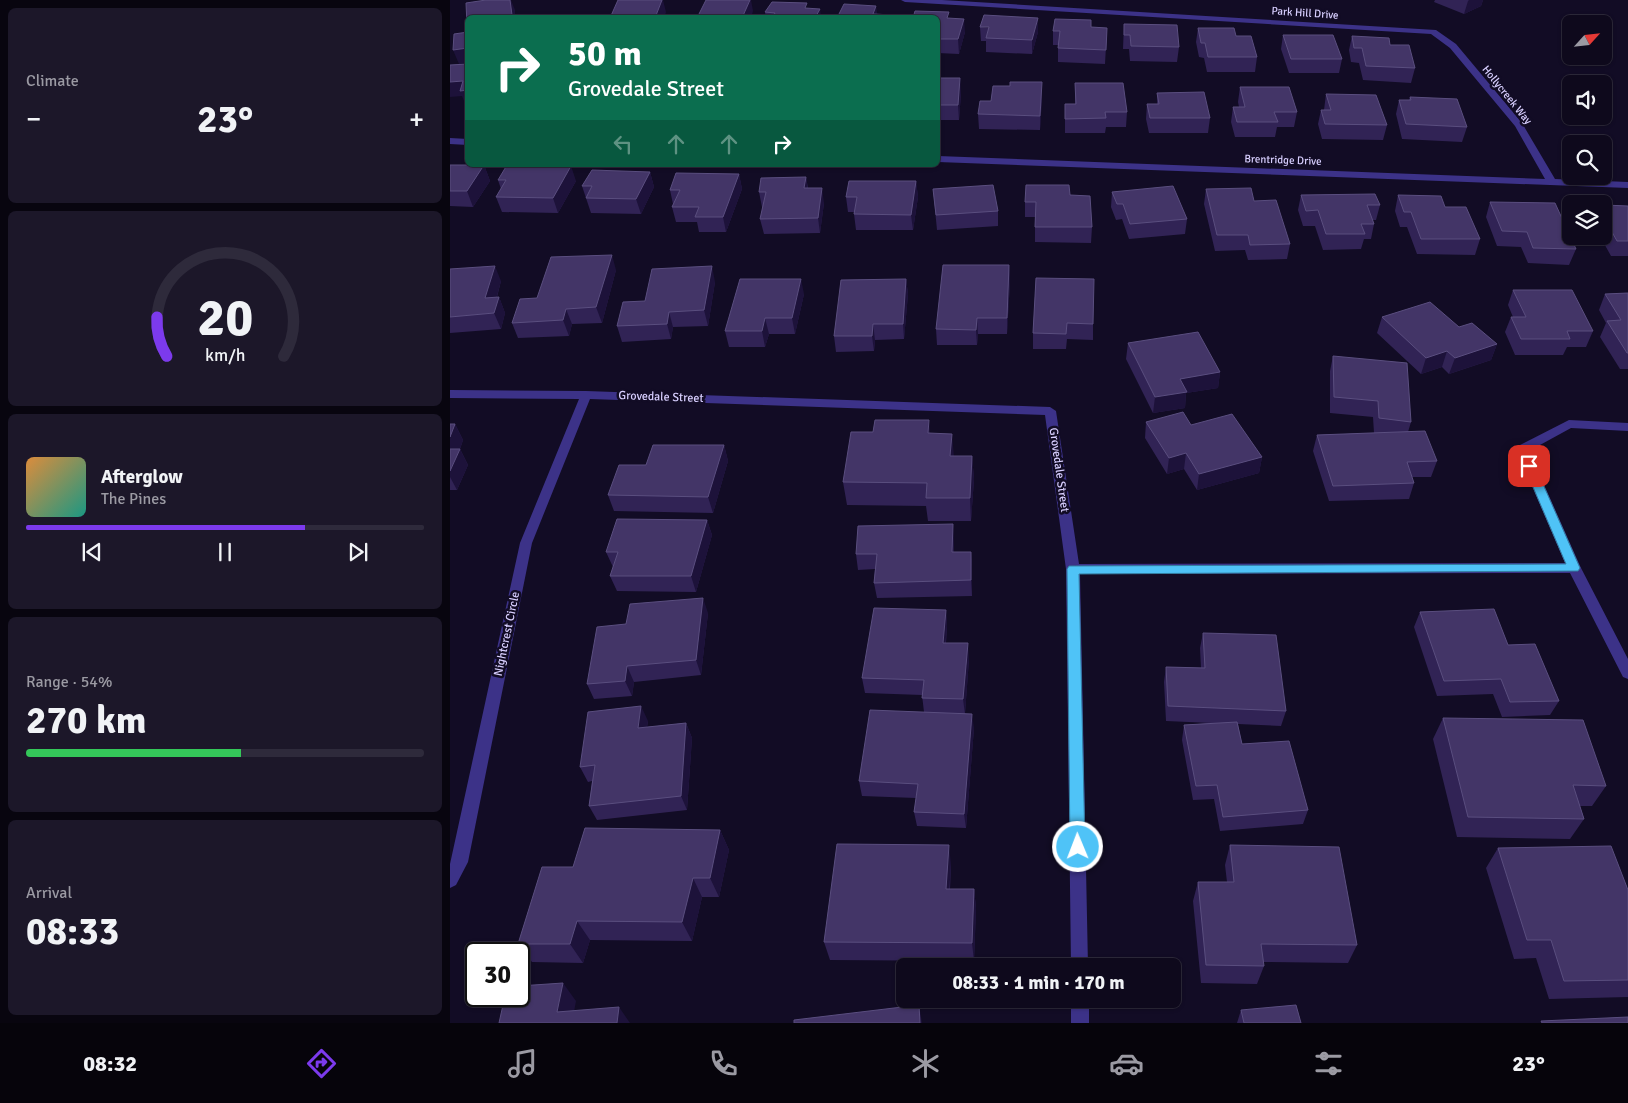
<!DOCTYPE html>
<meta charset="utf-8">
<style>
body{margin:0;font-family:Signika,sans-serif;background:#1c1729;color:#f1f3f6;height:100vh;display:flex;flex-direction:column;font-size:19px;white-space:nowrap}
*{box-sizing:border-box;margin:0}
p{font-size:16px;color:#9b9aa3}
.icon{flex:none;width:28px;height:28px;fill:none;stroke:currentColor;stroke-width:2;stroke-linecap:round;stroke-linejoin:round}
.map{position:relative;flex:1;overflow:hidden}
.panel{display:flex;flex-direction:column;gap:8px;padding:8px;background:#08050f;width:450px}
.panel>*{flex:none}
.guide{position:absolute;left:15px;top:15px;width:475px;height:152px;border-radius:8px;box-shadow:0 1px 4px #0004,0 0 0 1px #2e2a3b;background:#0b6e4f;color:#fff;overflow:hidden}
.needle{width:32px;rotate:63deg}
.tools{position:absolute;left:1112px;top:15px;display:grid;gap:10px}
.tools a{display:grid;place-items:center;width:50px;height:50px;border-radius:8px;background:#0e091c;box-shadow:0 1px 4px #0004,0 0 0 1px #2e2a3b;font-size:25px}
.speed{position:absolute;left:15px;top:942px;display:flex;gap:10px;font-size:25px;font-weight:700;text-align:center}
.speed>*{display:grid;place-content:center;width:65px;height:65px;border-radius:50%;background:#0e091c;box-shadow:0 1px 4px #0004,0 0 0 1px #2e2a3b;line-height:1}
.speed .limit{border:2px solid #111;border-radius:8px;background:#fff;color:#111}
.pin{position:absolute;display:grid;place-items:center;width:42px;height:42px;color:#fff;margin:-21px;border-radius:10px;box-shadow:0 2px 8px #0006}
.me{position:absolute;width:55px;margin:-28px;rotate:359deg;stroke-linejoin:round;filter:drop-shadow(0 0 4px #0008)}
.turn{display:flex;align-items:center;gap:18px;height:105px;padding:0 20px;font-size:22px}
.turn .icon{width:65px;height:65px;stroke-width:2.5}
.turn b{display:block;font-size:35px;line-height:42px}
.lanes{display:flex;align-items:center;height:48px;padding:0 20px;background:#0003;justify-content:center;gap:25px;direction:ltr}
.lanes .off{opacity:.35}
.big{font-size:38px;font-weight:700;line-height:1.1}
.panel .tile{flex:1;display:flex;flex-direction:column;justify-content:center;gap:8px;min-width:0;padding:0 18px;border-radius:8px;background:#1c1729}
.panel .dial{align-items:center;gap:0}
.dial svg{height:130px;overflow:visible;fill:none;stroke:#2e2a3b;stroke-width:7;stroke-linecap:round;text-anchor:middle}
.dial text{fill:#f1f3f6;stroke:none}
.song{display:flex;align-items:center;gap:15px}
.cover{width:60px;height:60px;border-radius:8px;background:linear-gradient(135deg,hsl(30 70% 55%),hsl(170 70% 35%))}
.played{height:5px;border-radius:2px;background:linear-gradient(90deg,#7c3aed 70%,#2e2a3b 70%)}
.keys{display:flex;justify-content:space-around;direction:ltr}
.heat{display:flex;justify-content:space-between;align-items:center;font-size:28px;direction:ltr}
.charge{height:8px;border-radius:4px;background:linear-gradient(90deg,#34c759 54%,#2e2a3b 0)}
.trip{position:absolute;left:446px;top:958px;width:285px;height:50px;border-radius:8px;background:#0e091c;box-shadow:0 1px 4px #0004,0 0 0 1px #2e2a3b;font-weight:700;line-height:50px;text-align:center}
.menu{display:flex;height:80px;justify-content:space-around;align-items:center;background:#06040b;color:#9b9aa3}
.menu .icon{width:35px;height:35px}
.menu .active{color:#7c3aed}
.menu b{font-size:22px;color:#f1f3f6}
main{display:flex;flex:1;min-height:0}
.map>svg:first-child{display:block}
</style>
<main>
<section class="panel">
<div class="tile"><p>Climate</p>
<div class="heat"><a>−</a><b class="big">23°</b><a>+</a></div>
</div>
<div class="tile dial"><svg viewBox="0 0 100 80">
<path d="M14 69A42 42 0 1 1 86 69"/>
<path d="M14 69A42 42 0 0 1 8 45" stroke="#7c3aed"/>
<text x="50" y="56" font-size="32" font-weight="700">20</text>
<text x="50" y="72" font-size="11">km/h</text>
</svg></div>
<div class="tile">
<div class="song"><i class="cover"></i><div><b>Afterglow</b><p>The Pines</p></div></div>
<div class="played"></div>
<div class="keys"><svg class="icon" aria-label="previous" viewBox="0 0 24 24"><path d="M18 5L8 12l10 7zM5 5v14"/></svg><svg class="icon" aria-label="pause" viewBox="0 0 24 24"><path d="M8 5v14M16 5v14"/></svg><svg class="icon" aria-label="next" viewBox="0 0 24 24"><path d="M6 5l10 7-10 7zM19 5v14"/></svg></div>
</div>
<div class="tile"><p>Range · 54%</p><b class="big">270 km</b><div class="charge"></div></div>
<div class="tile"><p>Arrival</p><b class="big">08:33</b></div>
</section>
<div class="map">
<svg width="1178" height="1023" viewBox="0 0 1178 1023">
<rect width="100%" height="100%" fill="#120c25"/>
<g fill="none" stroke-linecap="round" stroke-linejoin="round">
<path fill="#3c3288" fill-rule="evenodd" d="M451,0H492L986,30L1006,44L1072,123L1105,179L1178,182V188L488,162V156L1095,179L1065,126L1000,48L981,34L455,2Z
M0,138L18,139V145L0,144Z
M0,390L136,391L600,407L606,411L629,564L1115,563L1066,449L1068,446L1119,420L1178,423V431L1121,428L1079,451L1131,568L1178,659V679L1173,677L1120,573L630,574L638,966H621L616,569L595,415L140,399L82,543L18,862L6,885L0,888V864L70,543L129,399L0,398Z
M621,999H639V1023H621Z"/>
</g>
<path fill="#312355" d="M985,0H1033L1031,6L1014,14L984,2Z
M358,8L371,18H316L315,12Z
M488,18H499L515,32L509,54L488,53Z
M674,24L729,47L727,62L680,61L679,49H673Z
M530,27L588,32L582,54L536,52V41H531Z
M641,27L657,28L655,64L608,62V45H603V31Z
M748,28L786,36L807,57L805,72H757L754,58L749,57L746,42Z
M833,35L892,59L889,73H839L831,49Z
M902,36L940,45L965,68L961,83L913,80L909,63L901,62L899,50Z
M488,78L511,93L509,120H488Z
M625,83L677,112L676,127H656L655,133H615V104H625Z
M790,87L847,112L844,127H827L825,137H785L781,122L783,107H789L788,102Z
M707,93L760,118L758,133H699L696,119L697,104H707Z
M876,94L937,125L933,140L872,139L868,124L871,110H874Z
M592,97L590,130L529,129L528,114Z
M960,97L1017,127L1012,142L952,139L946,114L949,100H959Z
M0,165H34L40,181L23,207L0,206Z
M200,172L204,187L191,214L141,213L132,186Z
M289,174L292,189L276,232H249L247,222H226L222,207L223,204L220,190Z
M356,177L358,188L374,203L370,233L314,234L310,219L313,207H312L309,192Z
M48,180L126,181L108,213L52,212L46,197L51,189Z
M466,181L468,197L463,230H406L404,214V212H398L396,197Z
M483,189L548,211V226L487,230Z
M756,189L804,201L840,244L837,259L798,260L795,250L765,251L754,204Z
M662,192L737,219L735,234L679,239L672,219L666,220L661,207Z
M620,195L642,227L641,243L585,242V217H575V202Z
M851,195L930,205L926,220H923L924,224L921,239H914L911,249L873,250L865,226H853L848,210Z
M948,195L995,207L1030,239L1025,255L967,254L957,227H950L945,211Z
M1040,202L1126,249L1119,265L1078,263L1071,247L1047,246L1036,217Z
M1154,205L1178,206V256H1161L1151,238H1141L1140,236H1154Z
M559,265L560,281L557,334H528L527,345H487L486,329Z
M0,269L51,281L47,297H49L55,313L51,329L0,333Z
M166,270L152,323L122,324L119,336L68,338L62,323Z
M586,278L643,324V340L617,339L616,349H583V333Z
M456,279L458,294L454,339L425,340L424,351L386,352L384,336Z
M265,282L258,326L223,327L221,339L172,342L167,326L195,301Z
M1063,290L1143,331L1136,347H1117L1113,355H1065L1055,332L1061,317H1063L1058,305Z
M1178,293V369H1170L1150,337L1156,323L1149,310L1155,294Z
M354,294L345,334H319L315,347H279L275,331Z
M932,317L1009,327L1047,344L1041,360L999,374L992,367L971,374L927,333Z
M678,343L770,372L768,388L736,393L735,408L703,413L676,359Z
M883,356L961,422L958,432L987,461L981,477H962L964,483L959,499L879,501L863,451L867,435L924,433L923,417L880,413V371Z
M696,422L741,425L812,457L809,473L747,490L734,469L717,474L695,438Z
M0,424H5L13,440L10,449L18,465L7,490H0Z
M480,433L504,456H522L524,479L521,521H478L476,506L397,505L393,482Z
M274,445L278,461L263,513L164,511L158,495L196,465Z
M257,520L262,535L246,592L167,591L160,576L163,567L156,552Z
M504,539V552H521L522,567V596L427,598L424,583L425,569L408,570L406,554Z
M496,610L497,626L496,643L519,659L515,713L524,728L516,828L467,826L464,812L466,798L412,796L409,781L474,712L472,695L415,693L412,678Z
M970,612L1058,645L1109,701L1100,715L1052,717L1043,694L987,696L964,627Z
M258,613L251,675L184,682L182,696L144,699L137,684Z
M753,633L836,711L831,726L788,724L792,744L858,810L853,824L770,831L764,799L743,800L732,740L734,725L761,723L716,721L714,682L716,667L751,668L750,648Z
M993,718L1156,786L1142,806H1130L1134,819L1120,839L1007,837L983,739Z
M198,721L197,727L236,723L242,738L237,810L147,820L139,806L142,781L138,782L130,767Z
M270,830L279,850L269,897H252L242,941L140,940L133,963L82,962L68,944L123,867Z
M780,845L907,945L898,963L813,962L814,966L807,984L751,983L743,901L748,882H777L775,865Z
M1048,848L1178,890V997L1099,999L1086,958L1064,959L1036,868Z
M501,865L500,889H524L526,908L524,961L380,960L374,942Z
M791,1010L851,1023H787Z"/>
<path fill="#1d123a" d="M60,0H61L65,10V18H41Z
M212,0H213L216,12L214,18H205Z
M300,0H301L303,11L301,18H292Z
M1019,0H1033L1031,6L1014,14L1018,1Z
M426,6L428,18L423,14Z
M370,9L371,18H365Z
M588,18V32L582,54V40Z
M514,19L515,32L509,54L508,39Z
M18,48V63L9,64L3,50Z
M510,78L511,93L509,120L508,105Z
M13,81L18,90V106H16L12,96L0,97V82Z
M592,82V97L590,130V116Z
M34,165L40,181L23,207L17,191Z
M121,166L126,181L108,213L103,198Z
M200,172L204,187L191,214L186,199Z
M289,174L292,189L276,232L273,217Z
M356,177L358,192L354,188Z
M466,181L468,197L463,230L461,215Z
M372,188L374,203L370,233L368,218Z
M162,255L166,270L152,323L146,307Z
M559,265L560,281L557,334V318Z
M45,266L51,281L42,314L35,298Z
M262,266L265,282L258,326L254,310Z
M351,279L354,294L345,334L342,318Z
M456,279L458,294L454,339L453,324Z
M49,297L55,313L51,329L44,313Z
M116,309L122,324L119,336L113,320Z
M219,312L223,327L221,339L217,324Z
M315,318L319,334L315,347L312,331Z
M527,318L528,334L527,345L526,330Z
M423,324L425,340L424,351L422,336Z
M1047,344L1041,360L999,374L1005,358Z
M997,351L992,367L971,374L976,358Z
M770,372L768,388L736,393L735,408L703,413L705,397L730,379Z
M479,420L481,443L478,433Z
M5,424L13,440L10,449L18,465L7,490L0,477V437Z
M502,434L504,457L500,456Z
M274,445L278,461L263,513L258,497Z
M736,453L734,469L717,474L719,458Z
M522,456L524,479L521,521L520,498Z
M812,457L809,473L747,490L749,474Z
M257,520L262,535L246,592L241,576Z
M503,524L504,539L503,568L502,552Z
M521,552L522,567V596L521,580Z
M253,598L258,613L251,675L246,660Z
M496,610L497,626L494,658L493,643Z
M518,643L519,659L515,714L513,699Z
M177,666L184,682L182,696L175,681Z
M191,706L198,721L195,743L188,728Z
M522,714L524,728L516,828L514,814Z
M236,723L242,738L237,810L231,796Z
M270,830L279,850L269,897L260,878Z
M499,845L501,865L498,908L496,889Z
M243,878L252,897L242,941L232,922Z
M524,889L526,908L524,961L522,943Z
M127,921L140,940L133,963L120,944Z
M113,983L126,1001L122,1023L107,1012Z
M469,1005L472,1023H470Z
M169,1007L180,1023H167Z"/>
<path fill="#433567" stroke="#5a4e7f" d="M36,0H60L62,15L41,18H18L17,25L16,3Z
M168,0H212L205,18H160Z
M256,0H300L292,18H247Z
M322,2L357,3L355,8L370,9L365,18H322L325,13L315,12Z
M394,4L426,6L423,14L443,15L442,18H387Z
M465,11L499,12L497,18L514,19L508,39H488V18H463Z
M534,15L588,18L582,40L536,38L539,27H530Z
M605,19L641,20V27L657,28L656,50L608,48L610,31H603Z
M674,24L727,25L729,47L681,46L680,35H674Z
M748,28H784L786,36H801L807,57H758L755,43H751Z
M18,32V48L3,50L4,34Z
M833,35H883L892,59H841Z
M902,36L939,38L940,45H959L965,68L916,66L912,48H904Z
M18,64V90L10,91L13,81L0,82V65Z
M488,78H510L508,105H488Z
M560,82H592L590,116L528,114L530,101H541L543,86H560Z
M625,83H673L677,112H655L656,118L615,119V104H626Z
M790,87H839L847,112H824L828,122H787L783,107H795Z
M754,92L760,118H700L697,104H709L707,93Z
M876,94L926,95L937,125L875,124L871,110H881Z
M960,97L1007,99L1017,127L956,124L949,100H961Z
M0,165H34L17,191H0Z
M57,165H85L121,166L103,198L46,197L56,180H48Z
M142,170L200,172L186,199L136,198L142,186H132Z
M226,173L289,174L273,217H245L249,207H222L230,190H220Z
M356,177L354,188H372L368,218L310,219L316,192H309L311,178Z
M399,181H466L461,215L404,214L407,197H396Z
M543,185L548,211L486,215L483,189Z
M576,185H619L620,195L640,196L642,227H585L586,202H575Z
M723,186L737,219L680,224L673,204H667L662,192Z
M801,188L804,201L826,200L840,244L800,245L798,235H767L756,189Z
M925,194L930,205H917L924,224H911L915,234H876L868,210L856,211L851,195Z
M948,195L991,196L995,207H1016L1030,239H971L961,212H954Z
M1040,202L1105,203L1126,249L1083,248L1077,232L1052,231Z
M1154,205L1178,206V241H1167L1157,223H1154Z
M162,255L146,307L116,309L113,320L62,323L70,299L87,298L101,257Z
M493,265H559L557,318H527L526,330L486,329Z
M45,266L35,298L49,297L44,313L0,317V269Z
M262,266L254,310L219,312L217,324L167,326L173,302L195,301L202,269Z
M586,278L644,279L643,324L617,323L616,334L583,333Z
M290,279H351L342,318H315L312,331H275Z
M456,279L453,324H423L422,336H384L391,280Z
M1063,290H1122L1143,331H1117L1120,339H1071L1061,317H1076Z
M1178,293V353H1177L1157,321L1171,320L1155,294Z
M980,302L1009,327L1022,323L1047,344L1005,358L997,351L976,358L932,317Z
M748,332L770,372L730,379L737,392L705,397L678,343Z
M883,356L957,363L961,422L929,418L928,401L884,397Z
M733,412L741,425L782,414L812,457L749,474L736,453L719,458L696,422Z
M425,420H479L478,433L502,434L500,456H522L520,498H476L477,483L393,482L401,432H423Z
M0,424H5L0,437Z
M975,431L987,461L957,462L964,483L883,486L867,435Z
M203,445H274L258,497L158,495L169,465H196Z
M0,449H10L0,471Z
M167,519L257,520L241,576H160L168,552H156Z
M503,524L502,552H521V580L424,583L427,554H406L408,526Z
M253,598L246,660L177,666L175,681L137,684L147,627L176,624L180,604Z
M424,608L496,610L493,643H518L513,699L472,698L474,680L412,678Z
M1044,609L1058,645L1085,644L1109,701L1060,702L1051,679L994,681L970,612Z
M753,633L826,635L836,711L718,706L716,667L755,668Z
M191,706L188,728L236,723L231,796L139,806L145,765L130,767L138,712Z
M420,710L522,714L514,814L464,812L468,784L409,781Z
M993,718L1133,720L1156,786L1123,785L1134,819L1018,817Z
M787,722L792,744L839,741L858,810L773,817L767,785L746,786L734,725Z
M135,828L270,830L260,878H243L232,922L127,921L120,944H68L92,867H123Z
M387,844L499,845L496,889H524L522,943L374,942Z
M780,845L889,847L907,945L811,944L814,966L756,965L748,882H784Z
M1161,846L1178,890V980L1114,981L1101,940H1077L1048,848Z
M113,983L107,1012L169,1007L167,1023H49L55,996H69V986Z
M469,1005L470,1023H344V1020Z
M846,1005L851,1023H794L791,1010Z
M1178,1017V1023H1092L1091,1021Z"/>
<path fill="#4fc3f7" stroke="#337fa1" d="M1079,462L1085,466L1130,568L1128,571L629,574L635,847L633,852L628,854L623,852L620,847L617,569L619,566L1116,564L1074,466Z"/>
<g text-anchor="middle" dominant-baseline="central" stroke-width="5" stroke-linejoin="round" paint-order="stroke">
<g font-size="11" fill="#d8cfff" stroke="#120c25">
<text transform="translate(855 13) rotate(4)">Park Hill Drive</text>
<text transform="translate(1057 95) rotate(51)">Hollycreek Way</text>
<text transform="translate(833 160) rotate(2)">Brentridge Drive</text>
</g>
<g font-size="12" fill="#d8cfff" stroke="#120c25">
<text transform="translate(211 397) rotate(2)">Grovedale Street</text>
<text transform="translate(609 470) rotate(82)">Grovedale Street</text>
<text transform="translate(57 634) rotate(-78)">Nightcrest Circle</text>
</g>
</g>
</svg>
<div class="tools">
<a><svg class="needle" viewBox="-14 -14 28 28"><path d="M0-13l5 13h-10z" fill="#e53935"/><path d="M0 13l5-13h-10z" fill="#9b9aa3"/></svg></a>
<a><svg class="icon" aria-label="sound" viewBox="0 0 24 24"><path d="M4 9h4l5-4v14l-5-4H4zM17 9q2 3 0 6"/></svg></a>
<a><svg class="icon" aria-label="search" viewBox="0 0 24 24"><circle cx="10" cy="10" r="6"/><path d="M15 15l6 6"/></svg></a>
<a><svg class="icon" aria-label="layers" viewBox="0 0 24 24"><path d="M12 4l9 5-9 5-9-5zM3 14l9 5 9-5"/></svg></a>
</div>
<div class="speed"><div class="limit">30</div></div>
<div class="pin" style="left:1079px;top:466px;background:#d93025"><svg class="icon" aria-label="arrive" viewBox="0 0 24 24"><path d="M6 21V4h12l-3 4 3 4H6"/></svg></div>
<svg class="me" style="left:628px;top:847px" viewBox="-20 -20 40 40"><circle r="17" fill="#4fc3f7" stroke="#fff" stroke-width="3"/><path d="M0-11L8 9 0 5-8 9z" fill="#fff"/></svg>
<div class="trip">08:33 · 1 min · 170 m</div>
<div class="guide">
<div class="turn"><svg class="icon" aria-label="right" viewBox="0 0 24 24"><path d="M7 20v-9h11M14 6l5 5-5 5"/></svg><div><b>50 m</b>Grovedale Street</div></div>
<div class="lanes"><svg class="icon off" aria-label="left" viewBox="0 0 24 24"><path d="M17 20v-9H6M10 6l-5 5 5 5"/></svg><svg class="icon off" aria-label="ahead" viewBox="0 0 24 24"><path d="M12 20V5M6 11l6-6 6 6"/></svg><svg class="icon off" aria-label="ahead" viewBox="0 0 24 24"><path d="M12 20V5M6 11l6-6 6 6"/></svg><svg class="icon" aria-label="right" viewBox="0 0 24 24"><path d="M7 20v-9h11M14 6l5 5-5 5"/></svg></div>
</div>
</div>
</main>
<nav class="menu">
<b>08:32</b>
<svg class="icon active" aria-label="directions" viewBox="0 0 24 24"><path d="M12 3l9 9-9 9-9-9zM9 14v-3h6M13 9l2 2-2 2"/></svg>
<svg class="icon" aria-label="music" viewBox="0 0 24 24"><path d="M9 18V5l10-2v13"/><circle cx="6" cy="18" r="3"/><circle cx="16" cy="16" r="3"/></svg>
<svg class="icon" aria-label="phone" viewBox="0 0 24 24"><path d="M5 4h4l2 5-3 2q2 4 5 5l2-3 5 2v4C11 20 4 13 5 4z"/></svg>
<svg class="icon" aria-label="climate" viewBox="0 0 24 24"><path d="M12 3v18M4 7l16 10M4 17L20 7"/></svg>
<svg class="icon" aria-label="car" viewBox="0 0 24 24"><path d="M5 17H2v-5l4-1 3-4h7l3 4 3 1v5h-3M9 17h6M6 11h13"/><circle cx="7" cy="17" r="2"/><circle cx="17" cy="17" r="2"/></svg>
<svg class="icon" aria-label="filters" viewBox="0 0 24 24"><path d="M4 7h16M4 17h16"/><circle cx="9" cy="7" r="2"/><circle cx="15" cy="17" r="2"/></svg>
<b>23°</b>
</nav>
